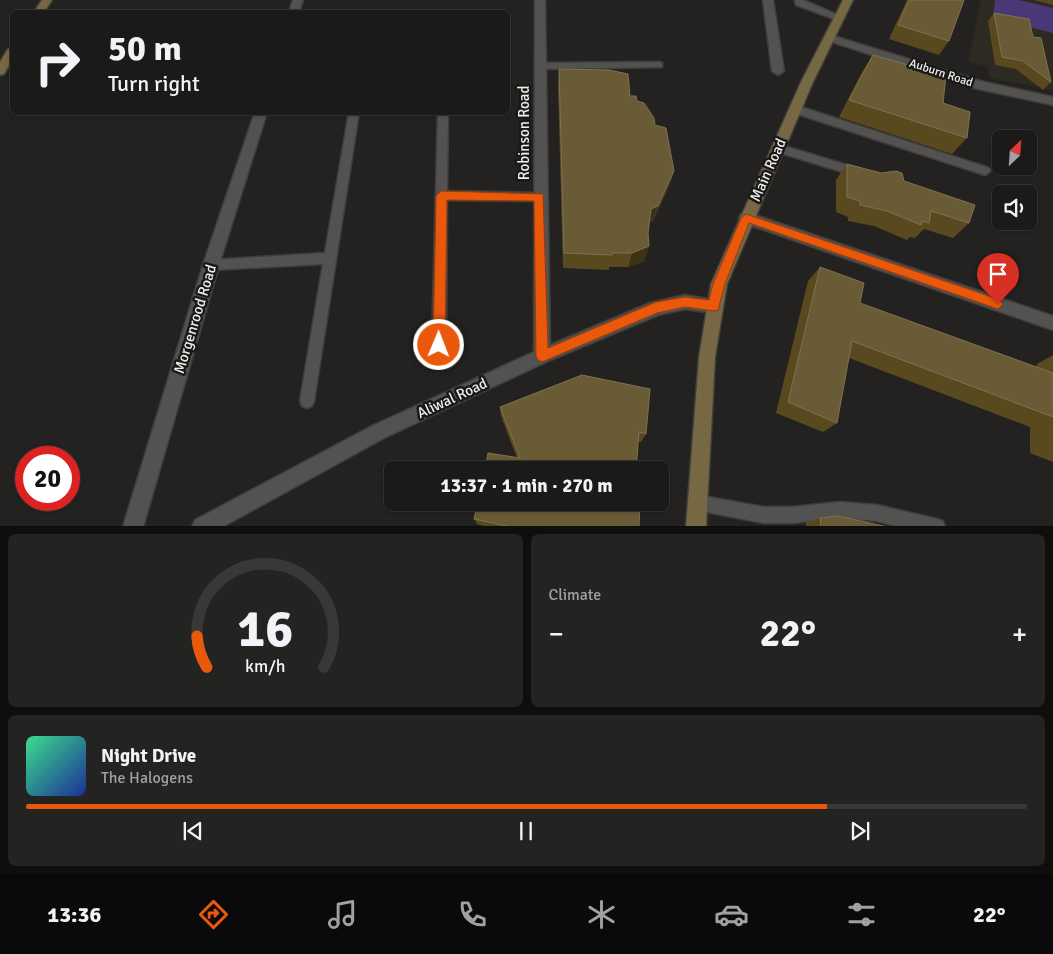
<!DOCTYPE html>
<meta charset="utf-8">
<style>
body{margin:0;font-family:Signika,sans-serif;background:#232321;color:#f1f3f6;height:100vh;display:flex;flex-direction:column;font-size:19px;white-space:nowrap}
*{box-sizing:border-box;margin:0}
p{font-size:16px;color:#9fa1a2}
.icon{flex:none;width:28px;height:28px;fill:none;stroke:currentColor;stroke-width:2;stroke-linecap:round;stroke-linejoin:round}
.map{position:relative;height:526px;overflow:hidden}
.side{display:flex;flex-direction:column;gap:8px;padding:8px;background:#0e0e0d;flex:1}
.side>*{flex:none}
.banner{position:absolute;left:10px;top:10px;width:500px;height:105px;border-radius:8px;box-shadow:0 1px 4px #0004,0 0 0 1px #383837;background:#1a1a18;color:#f1f3f6;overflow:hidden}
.needle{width:32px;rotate:25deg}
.buttons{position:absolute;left:992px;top:130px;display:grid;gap:10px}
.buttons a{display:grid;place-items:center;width:45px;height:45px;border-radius:8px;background:#1a1a18;box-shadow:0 1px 4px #0004,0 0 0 1px #383837;font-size:25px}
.speed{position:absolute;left:15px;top:446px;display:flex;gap:10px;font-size:25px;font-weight:700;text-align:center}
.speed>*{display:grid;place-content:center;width:65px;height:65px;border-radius:50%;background:#1a1a18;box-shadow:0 1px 4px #0004,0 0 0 1px #383837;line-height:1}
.speed .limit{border:8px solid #d22;background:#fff;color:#111}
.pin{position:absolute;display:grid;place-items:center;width:42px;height:42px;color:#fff;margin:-51px -21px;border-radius:50% 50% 50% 0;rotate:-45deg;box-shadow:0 0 5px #0007}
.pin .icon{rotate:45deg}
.me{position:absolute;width:55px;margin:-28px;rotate:1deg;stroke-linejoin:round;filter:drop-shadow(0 0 4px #0008)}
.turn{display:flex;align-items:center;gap:18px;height:105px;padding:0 15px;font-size:22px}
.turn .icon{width:65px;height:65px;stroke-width:2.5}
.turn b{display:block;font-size:35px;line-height:42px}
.big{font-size:38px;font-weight:700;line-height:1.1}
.side .widget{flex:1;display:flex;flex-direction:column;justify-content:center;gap:8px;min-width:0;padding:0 18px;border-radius:8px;background:#232321}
.side .dial{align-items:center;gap:0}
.dial svg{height:130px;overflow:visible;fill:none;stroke:#383837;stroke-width:7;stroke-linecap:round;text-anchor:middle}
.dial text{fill:#f1f3f6;stroke:none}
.song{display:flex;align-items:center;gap:15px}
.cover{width:60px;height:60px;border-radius:8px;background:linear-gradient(135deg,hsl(150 70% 55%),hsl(230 70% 35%))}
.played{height:5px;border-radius:2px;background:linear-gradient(90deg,#ea580c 80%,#383837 80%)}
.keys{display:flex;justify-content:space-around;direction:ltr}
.heat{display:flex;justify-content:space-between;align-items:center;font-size:28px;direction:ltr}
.side .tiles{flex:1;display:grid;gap:8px;grid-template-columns:1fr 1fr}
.widget:last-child{grid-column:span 2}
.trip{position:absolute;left:384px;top:461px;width:285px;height:50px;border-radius:8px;background:#1a1a18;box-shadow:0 1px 4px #0004,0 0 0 1px #383837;font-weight:700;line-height:50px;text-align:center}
.tabs{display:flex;height:80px;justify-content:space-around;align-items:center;background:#0a0a0a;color:#9fa1a2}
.tabs .icon{width:35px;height:35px}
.tabs .active{color:#ea580c}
.tabs b{font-size:22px;color:#f1f3f6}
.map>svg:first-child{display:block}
</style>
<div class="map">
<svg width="1053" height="527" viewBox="0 0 1053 527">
<rect width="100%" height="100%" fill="#232220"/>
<path fill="#2d2a22" d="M981,0H1053V90L989,78L988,67L968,62Z"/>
<path fill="#493875" d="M995,0H1019L1053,8V33L993,18Z"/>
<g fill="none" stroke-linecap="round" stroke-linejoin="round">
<g stroke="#3e3e3c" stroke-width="3">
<path id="service" d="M795,0H803L845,18L837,20L796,5Z
M659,62L662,63V67L540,69L535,66L540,63Z
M795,105L989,168L991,171L985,175L791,112V106Z
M349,112H359L314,401L312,406L307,408L302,406L300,401L323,264L211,270L207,269L205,265L207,261L211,260L325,253Z
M438,112H448L447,191L540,193L546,197L540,201L447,200L446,345L444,349L439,351L434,349L432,345Z
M778,144L863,170L865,173L859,177L774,151L773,148Z
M697,495L764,507H792L840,502L877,505L937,519L943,521L945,527H900L877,521L840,518L792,523H764L691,509L689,503L691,497Z"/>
</g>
<g stroke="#3e3e3c" stroke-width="3">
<path id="minor" d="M293,0H303L299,12H289Z
M535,0H545L550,356L548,361L542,364L536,361L534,356Z
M763,0H773L784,71L778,75L772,71Z
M830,35L980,81L1053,97V105L974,88L826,40L824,38Z
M255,112H267L219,265L143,527H123L203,265Z
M746,212L1053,316V330L741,222L739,218L741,214Z"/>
</g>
<g stroke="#3e3e3c" stroke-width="3">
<path id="tertiary" d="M685,295L720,301L722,306L720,311L714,313L685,309L658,315L548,361L384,438L222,527H192L195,520L372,426L536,351L650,303Z"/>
</g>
<g stroke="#3e3e3c" stroke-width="3">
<path id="secondary" d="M42,0H52L44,12H34Z
M843,0H853L813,82L727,284L715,357L706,527H686L699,357L711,284L801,82Z
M12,48V60L4,74L0,75V62L8,49Z"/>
</g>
<use href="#service" fill="#535250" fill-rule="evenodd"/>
<use href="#minor" fill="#535250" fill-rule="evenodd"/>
<use href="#tertiary" fill="#535250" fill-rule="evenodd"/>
<use href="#secondary" fill="#766842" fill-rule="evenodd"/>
</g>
<path fill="#59491e" d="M907,0H964L949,41L939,55L889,39Z
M1034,0H1053V5Z
M994,13L1033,37L1051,82L1043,90L1016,69L995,65L988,21Z
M873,55L943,103L967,138L952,154L839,117L862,72Z
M559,69L630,96L637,101L655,125L669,187L653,221L649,223L645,261L628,267H609V270L563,268L558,86Z
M847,164L904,181L969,223L953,238L924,229L915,238L910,237L907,240L874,226L848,221V217L836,212V180Z
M820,267L860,303L1037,367V364L1053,355V462L1030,453V427L849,358L837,423L823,432L776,413L808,281Z
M582,375L646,434L641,442L638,441L636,470L517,458L501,416L500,407Z
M820,518L888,527H806V523Z
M474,519L639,527H488L477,524Z"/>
<path fill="#3d3216" d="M674,171L669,187L653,221L647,224L651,209Z
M649,246L645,261L628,267L632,253Z"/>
<path fill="#695b35" stroke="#7e7251" d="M909,0H964L949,41L898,25Z
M994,13L1029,19L1033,37L1041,38L1051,82L1023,61L1002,57Z
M873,55L946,76L943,103L970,112L967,138L849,100Z
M559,69L609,70L628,74L630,96H636L637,101L644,103L654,118L655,125L666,128L674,171L658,206L651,209L648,233L649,246L632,253H612V255L564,253Z
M847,164L881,173L896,171L902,173L904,181L975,205L969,223L931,211L929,223L922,221L921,225L887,211L860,205V201L847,197Z
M820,267L864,283L860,303L1053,373V417L852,341L837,423L788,402Z
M582,375L650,389L646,434L639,432L636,470H485L488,453L520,458L500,407Z
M478,502H640L639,527H511L474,519Z
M838,516L888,527H821L820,518Z"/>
<path fill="#ea580c" stroke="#983908" d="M441,191L543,194L548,348L656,302L685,297L709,300L713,284L741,218L746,214L998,299L1003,304L998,309L749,223L725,284L718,310L714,311L685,307L657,313L542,362L538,360L536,356L534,201L447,200L445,345L439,351L433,345L436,196Z"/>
<g text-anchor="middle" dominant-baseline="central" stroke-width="5" stroke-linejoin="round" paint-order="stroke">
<g font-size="12" fill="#eeeeec" stroke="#1a1917">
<text transform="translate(941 73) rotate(18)">Auburn Road</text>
</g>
<g font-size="15" fill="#eeeeec" stroke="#1a1917">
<text transform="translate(524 133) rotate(-90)">Robinson Road</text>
<text transform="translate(768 170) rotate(-66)">Main Road</text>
<text transform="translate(195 319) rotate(-73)">Morgenrood Road</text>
<text transform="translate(452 398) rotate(-25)">Aliwal Road</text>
</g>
</g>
</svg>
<div class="buttons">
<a><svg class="needle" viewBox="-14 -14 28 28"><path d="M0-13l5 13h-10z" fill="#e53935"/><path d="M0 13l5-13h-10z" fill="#9fa1a2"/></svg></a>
<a><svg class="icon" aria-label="sound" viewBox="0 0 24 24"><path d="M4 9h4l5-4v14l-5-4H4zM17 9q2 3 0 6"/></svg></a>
</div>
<div class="speed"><div class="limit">20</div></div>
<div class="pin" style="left:998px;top:304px;background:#d93025"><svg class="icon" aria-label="arrive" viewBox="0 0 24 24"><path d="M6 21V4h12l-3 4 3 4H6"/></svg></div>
<svg class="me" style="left:439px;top:345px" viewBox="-20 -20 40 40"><circle r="17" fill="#ea580c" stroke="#fff" stroke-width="3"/><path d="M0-11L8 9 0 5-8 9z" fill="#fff"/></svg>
<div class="trip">13:37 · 1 min · 270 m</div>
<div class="banner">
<div class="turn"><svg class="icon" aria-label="right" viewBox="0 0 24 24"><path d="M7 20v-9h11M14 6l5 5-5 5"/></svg><div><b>50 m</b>Turn right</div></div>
</div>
</div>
<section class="side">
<div class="tiles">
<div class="widget dial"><svg viewBox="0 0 100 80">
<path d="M14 69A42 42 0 1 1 86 69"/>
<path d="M14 69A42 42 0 0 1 8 50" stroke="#ea580c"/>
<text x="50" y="56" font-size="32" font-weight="700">16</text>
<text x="50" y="72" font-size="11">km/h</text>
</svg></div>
<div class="widget"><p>Climate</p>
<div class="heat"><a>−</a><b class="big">22°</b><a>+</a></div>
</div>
<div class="widget">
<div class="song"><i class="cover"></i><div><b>Night Drive</b><p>The Halogens</p></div></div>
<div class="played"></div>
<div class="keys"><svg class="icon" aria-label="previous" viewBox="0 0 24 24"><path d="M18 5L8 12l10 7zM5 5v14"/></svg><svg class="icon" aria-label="pause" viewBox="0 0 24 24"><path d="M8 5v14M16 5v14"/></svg><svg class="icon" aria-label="next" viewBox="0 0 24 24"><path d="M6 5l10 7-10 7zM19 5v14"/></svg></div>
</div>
</div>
</section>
<nav class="tabs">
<b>13:36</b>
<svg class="icon active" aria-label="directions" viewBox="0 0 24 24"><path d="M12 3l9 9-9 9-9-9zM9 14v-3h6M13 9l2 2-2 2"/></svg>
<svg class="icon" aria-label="music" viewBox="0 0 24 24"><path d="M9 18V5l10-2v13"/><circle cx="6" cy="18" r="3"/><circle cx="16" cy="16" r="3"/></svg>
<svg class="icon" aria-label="phone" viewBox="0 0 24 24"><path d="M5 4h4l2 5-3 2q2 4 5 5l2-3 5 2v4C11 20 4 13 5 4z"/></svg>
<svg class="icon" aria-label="climate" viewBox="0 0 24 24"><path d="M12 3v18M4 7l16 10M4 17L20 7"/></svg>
<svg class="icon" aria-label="car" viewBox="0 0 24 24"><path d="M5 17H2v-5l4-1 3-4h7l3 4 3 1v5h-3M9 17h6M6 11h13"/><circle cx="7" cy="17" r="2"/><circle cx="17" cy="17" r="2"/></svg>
<svg class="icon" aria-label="filters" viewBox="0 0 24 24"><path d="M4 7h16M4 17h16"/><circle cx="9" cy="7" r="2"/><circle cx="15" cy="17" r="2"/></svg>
<b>22°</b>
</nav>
